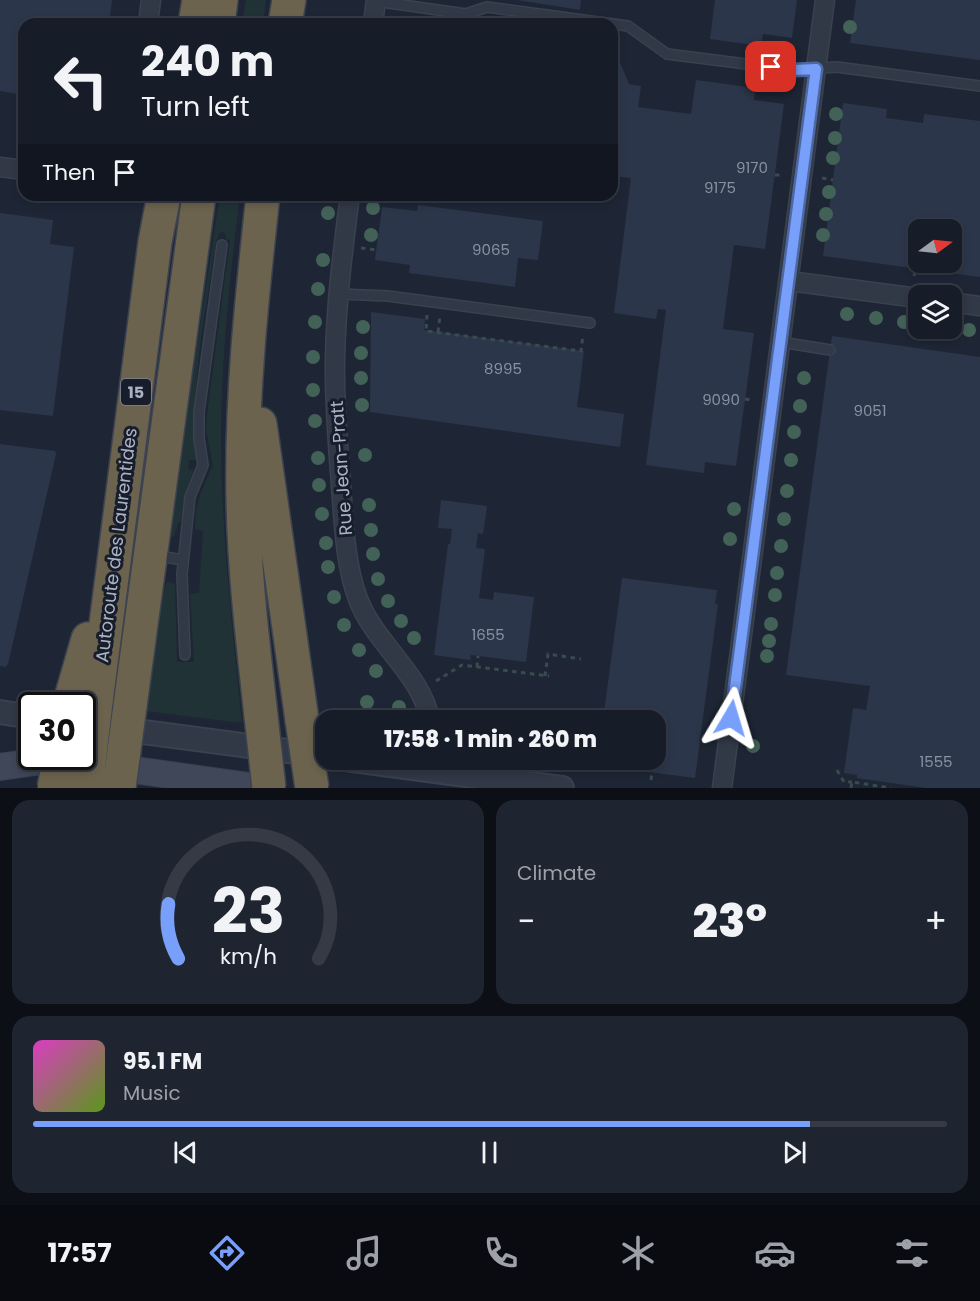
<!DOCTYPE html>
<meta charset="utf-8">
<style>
body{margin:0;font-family:Poppins,sans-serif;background:#1f2530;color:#f1f3f6;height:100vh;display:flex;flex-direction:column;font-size:22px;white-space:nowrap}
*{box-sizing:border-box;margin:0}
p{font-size:20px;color:#9ea1a8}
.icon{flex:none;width:33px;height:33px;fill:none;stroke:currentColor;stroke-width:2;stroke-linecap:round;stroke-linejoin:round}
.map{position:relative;height:788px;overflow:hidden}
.panel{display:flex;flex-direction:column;gap:12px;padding:12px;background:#0c0f16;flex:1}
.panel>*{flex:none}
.banner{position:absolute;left:18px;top:18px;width:600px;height:183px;border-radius:18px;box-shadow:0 3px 9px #0003,0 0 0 2px #353a45;background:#161c28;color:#f1f3f6;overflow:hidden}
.needle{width:39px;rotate:75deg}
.controls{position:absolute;left:908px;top:219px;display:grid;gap:12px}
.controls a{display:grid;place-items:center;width:54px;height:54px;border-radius:12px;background:#161c28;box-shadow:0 3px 9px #0003,0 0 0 2px #353a45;font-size:30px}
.speed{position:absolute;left:18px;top:692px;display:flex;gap:12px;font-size:30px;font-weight:700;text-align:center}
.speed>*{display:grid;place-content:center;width:78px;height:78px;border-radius:50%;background:#161c28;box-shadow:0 3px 9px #0003,0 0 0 2px #353a45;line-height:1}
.speed .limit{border:3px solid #111;border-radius:9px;background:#fff;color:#111}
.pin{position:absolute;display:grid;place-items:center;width:51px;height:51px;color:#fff;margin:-26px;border-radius:12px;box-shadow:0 3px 9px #0006}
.me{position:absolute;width:66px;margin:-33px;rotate:7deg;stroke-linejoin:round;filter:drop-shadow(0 0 4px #0008)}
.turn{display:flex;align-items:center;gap:21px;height:126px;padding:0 24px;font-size:27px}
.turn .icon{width:78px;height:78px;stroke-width:2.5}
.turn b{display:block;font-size:42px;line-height:51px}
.then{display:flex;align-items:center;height:57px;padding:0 24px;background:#0003;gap:12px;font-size:22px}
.big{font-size:45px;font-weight:800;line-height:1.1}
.panel .widget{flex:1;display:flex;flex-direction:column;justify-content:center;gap:9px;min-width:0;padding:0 21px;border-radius:18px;background:#1f2530}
.panel .dial{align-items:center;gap:0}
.dial svg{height:156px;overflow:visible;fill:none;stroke:#353a45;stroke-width:7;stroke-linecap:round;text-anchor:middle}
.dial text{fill:#f1f3f6;stroke:none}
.song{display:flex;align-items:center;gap:18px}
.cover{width:72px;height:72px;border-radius:9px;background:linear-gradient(135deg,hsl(310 70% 55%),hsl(90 70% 35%))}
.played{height:6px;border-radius:3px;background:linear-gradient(90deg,#78a0fb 85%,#353a45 85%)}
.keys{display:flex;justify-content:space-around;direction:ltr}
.heat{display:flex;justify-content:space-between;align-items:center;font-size:33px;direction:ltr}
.panel .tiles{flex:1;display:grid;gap:12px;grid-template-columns:1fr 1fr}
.widget:last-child{grid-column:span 2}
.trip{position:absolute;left:315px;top:710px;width:351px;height:60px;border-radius:18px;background:#161c28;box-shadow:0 3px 9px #0003,0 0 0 2px #353a45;font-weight:800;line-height:60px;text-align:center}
.tabs{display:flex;height:96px;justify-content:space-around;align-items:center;background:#090b10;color:#9ea1a8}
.tabs .icon{width:42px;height:42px}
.tabs .on{color:#78a0fb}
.tabs b{font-size:27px;color:#f1f3f6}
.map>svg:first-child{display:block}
</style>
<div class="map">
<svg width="980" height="788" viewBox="0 0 980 788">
<rect width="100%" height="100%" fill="#1e2635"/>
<path fill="#203236" d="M246,0H266L263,24H242Z
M220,195H240C230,274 222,352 221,432C221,529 232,626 242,723L146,711L157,622L166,583L171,582L175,585L177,662H194L190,594L199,593L203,531L195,529L196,510L200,495L213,465L206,430L207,415L230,240L226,239L225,233L222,232L219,233L215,248C205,318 189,389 197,460H189L188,469L194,470L186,491L181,522H179L174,536L171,537L168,535Z"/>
<path fill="#2c364a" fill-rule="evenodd" d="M0,0H112L109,24H24V95L0,91Z
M517,0H581L580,10Z
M715,0H797L792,38L763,34L761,46L710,39Z
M856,0H980V60L850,43Z
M619,60L629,84L641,86L638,107L691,114L696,80L755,88L754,100L784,104L765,249L734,245L733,252L723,329L754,333L736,466L705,462L704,473L646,465L666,310L658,309L656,319L614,313L631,178L612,176V63Z
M843,103L887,109L886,118L923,123L924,114L980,121V277L823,256ZM918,230H951V262H918Z
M418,205L543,221L538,260L518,258L515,287L409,273L410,265L375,260L382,207L417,211Z
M0,213L53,220L50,244L74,247L53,416L0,410Z
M371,312L425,319L424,330L584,351L577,407L624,414L620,447L370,412Z
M832,336L980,357V788H926L857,778V775L844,773L853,708L866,710L870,686L786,675Z
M0,444L55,451L56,454L8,664L5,667L0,666Z
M441,500L487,506L483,534L478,533L476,548L485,549L479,598L493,600L494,592L534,597L526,662L471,655L470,660L434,655L448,544H450L452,529L438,528Z
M622,578L717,590L715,604H718L695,778L611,767V765L598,763V759H656V720H603Z"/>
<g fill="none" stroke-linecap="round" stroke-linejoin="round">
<g stroke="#3a414f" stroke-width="12">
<path id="service" d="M375,1L466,14L487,7L628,26L667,54L794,70L837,67L980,86
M339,294L388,296L590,323
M781,342L830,350
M154,555L183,560
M185,655L182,574L190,497L203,465L199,438V412L222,245"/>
</g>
<g stroke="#3a414f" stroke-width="21">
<path id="minor" d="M148,24L151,0
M373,24L376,0
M0,167L24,170
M350,195C343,249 336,304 335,359C334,401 338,444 341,486C344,524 345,564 358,599C375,644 421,673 430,720
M789,281L918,298
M951,302L980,306
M722,788L825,0"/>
</g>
<g stroke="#3a414f" stroke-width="26">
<path id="tertiary" d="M0,712L32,717
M113,728L326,756
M345,759L562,788"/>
</g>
<g stroke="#3a414f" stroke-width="28">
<path id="secondary" d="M0,767L42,761L85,763L262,788"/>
</g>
<g stroke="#3c4250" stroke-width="36">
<path id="motorway" d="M195,24L199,0
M218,24L221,0
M285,24L289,0
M260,424L302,720
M96,702L155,242L164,195
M69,705L88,639
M130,706L199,195
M261,716C253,643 244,571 243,498C241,397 252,296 263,195"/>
</g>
<path stroke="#384b4f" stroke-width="3" stroke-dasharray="4.5 4.5" stroke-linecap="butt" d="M775,175H780
M822,178L833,180
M361,248L377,250
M914,276L916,268
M427,315L426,331L581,351L583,335
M438,332L440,316
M745,399L751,400
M477,667L478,656
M545,676L548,654L581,659
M436,681L462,665L549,676
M837,770L844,782H852
M651,780L652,772
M851,788L852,782L891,788"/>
<use href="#service" stroke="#313846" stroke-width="9"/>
<use href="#minor" stroke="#313846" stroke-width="18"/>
<use href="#tertiary" stroke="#313846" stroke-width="22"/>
<use href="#secondary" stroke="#3f4759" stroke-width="26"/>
<use href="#motorway" stroke="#6c634e" stroke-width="33"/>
<g stroke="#3c4250" stroke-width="36" stroke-linecap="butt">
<path id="motorway-bridge" d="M261,716L269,788
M302,720L312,788
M54,788L60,756
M86,788L96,702
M119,788L130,706"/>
</g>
<use href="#motorway-bridge" stroke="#6c634e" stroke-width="33"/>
</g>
<g fill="#436257">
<circle cx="850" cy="27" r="7"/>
<circle cx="836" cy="114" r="7"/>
<circle cx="835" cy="138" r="7"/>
<circle cx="833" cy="158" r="7"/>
<circle cx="829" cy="192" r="7"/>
<circle cx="373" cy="208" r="7"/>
<circle cx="328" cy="213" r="7"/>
<circle cx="826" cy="214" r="7"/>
<circle cx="371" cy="235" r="7"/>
<circle cx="823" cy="235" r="7"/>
<circle cx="323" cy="260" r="7"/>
<circle cx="318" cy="289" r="7"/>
<circle cx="847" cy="314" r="7"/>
<circle cx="876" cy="318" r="7"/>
<circle cx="315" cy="322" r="7"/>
<circle cx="904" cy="322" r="7"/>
<circle cx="363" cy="327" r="7"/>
<circle cx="969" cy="330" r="7"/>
<circle cx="361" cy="353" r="7"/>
<circle cx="313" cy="357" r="7"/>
<circle cx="361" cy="378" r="7"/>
<circle cx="804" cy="378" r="7"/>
<circle cx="313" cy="390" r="7"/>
<circle cx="362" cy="405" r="7"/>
<circle cx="800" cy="406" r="7"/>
<circle cx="315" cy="421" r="7"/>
<circle cx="794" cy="432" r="7"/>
<circle cx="365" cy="455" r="7"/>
<circle cx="318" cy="458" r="7"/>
<circle cx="791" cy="460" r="7"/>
<circle cx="319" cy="485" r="7"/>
<circle cx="787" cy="491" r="7"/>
<circle cx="369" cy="505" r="7"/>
<circle cx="734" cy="509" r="7"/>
<circle cx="322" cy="514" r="7"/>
<circle cx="784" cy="519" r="7"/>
<circle cx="371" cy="530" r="7"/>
<circle cx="730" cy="539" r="7"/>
<circle cx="326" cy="543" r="7"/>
<circle cx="781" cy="546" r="7"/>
<circle cx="373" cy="554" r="7"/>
<circle cx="328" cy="567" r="7"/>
<circle cx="777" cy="573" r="7"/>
<circle cx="378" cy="579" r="7"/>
<circle cx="775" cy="595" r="7"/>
<circle cx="334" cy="597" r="7"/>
<circle cx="388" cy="601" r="7"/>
<circle cx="401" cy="621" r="7"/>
<circle cx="771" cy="624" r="7"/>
<circle cx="344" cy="625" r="7"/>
<circle cx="414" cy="638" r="7"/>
<circle cx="769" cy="641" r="7"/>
<circle cx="359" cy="650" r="7"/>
<circle cx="767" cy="656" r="7"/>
<circle cx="376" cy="671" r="7"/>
<circle cx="367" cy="702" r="7"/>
<circle cx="399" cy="707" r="7"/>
<circle cx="753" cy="746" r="7"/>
</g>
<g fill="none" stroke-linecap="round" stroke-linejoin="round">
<g stroke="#4e68a3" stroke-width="15">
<path id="route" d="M731,718L816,69L794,70L771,67"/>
</g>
<use href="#route" stroke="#78a0fb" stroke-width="10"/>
</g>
<g text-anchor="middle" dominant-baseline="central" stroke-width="6" stroke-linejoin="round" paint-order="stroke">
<g font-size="15" fill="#8992a4">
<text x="752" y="167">9170</text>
<text x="720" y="187">9175</text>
<text x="491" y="249">9065</text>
<text x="503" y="368">8995</text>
<text x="721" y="399">9090</text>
<text x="870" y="410">9051</text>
<text x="488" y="634">1655</text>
<text x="936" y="761">1555</text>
</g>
<rect fill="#171d2a" stroke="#7e8596" stroke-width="1.5" x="121" y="379" width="30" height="26" rx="4.5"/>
<g font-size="16" font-weight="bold" fill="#aab2c4">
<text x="136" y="392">15</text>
</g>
<g font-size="18" fill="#aab2c4" stroke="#171d2a">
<text transform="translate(341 468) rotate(-94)">Rue Jean-Pratt</text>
<text transform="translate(116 545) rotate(-83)">Autoroute des Laurentides</text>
</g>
</g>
</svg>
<div class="controls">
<a><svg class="needle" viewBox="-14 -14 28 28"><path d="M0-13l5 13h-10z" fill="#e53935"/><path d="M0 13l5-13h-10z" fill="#9ea1a8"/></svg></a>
<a><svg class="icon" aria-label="layers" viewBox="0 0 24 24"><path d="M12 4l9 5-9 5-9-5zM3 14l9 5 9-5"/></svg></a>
</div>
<div class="speed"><div class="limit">30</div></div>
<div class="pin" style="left:771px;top:67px;background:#d93025"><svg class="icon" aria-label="arrive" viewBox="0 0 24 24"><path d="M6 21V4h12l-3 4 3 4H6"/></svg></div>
<svg class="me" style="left:731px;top:718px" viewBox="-20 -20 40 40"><path d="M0-17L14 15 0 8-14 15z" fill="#78a0fb" stroke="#fff" stroke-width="4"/></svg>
<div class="trip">17:58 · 1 min · 260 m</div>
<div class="banner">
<div class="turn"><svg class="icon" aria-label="left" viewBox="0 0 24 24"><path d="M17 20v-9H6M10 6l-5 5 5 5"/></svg><div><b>240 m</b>Turn left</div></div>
<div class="then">Then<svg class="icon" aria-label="arrive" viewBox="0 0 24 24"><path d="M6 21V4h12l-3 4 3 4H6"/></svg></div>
</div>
</div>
<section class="panel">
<div class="tiles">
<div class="widget dial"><svg viewBox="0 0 100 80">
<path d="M14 69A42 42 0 1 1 86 69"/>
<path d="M14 69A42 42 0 0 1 9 41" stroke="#78a0fb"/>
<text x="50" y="56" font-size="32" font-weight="700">23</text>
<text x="50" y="72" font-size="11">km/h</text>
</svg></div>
<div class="widget"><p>Climate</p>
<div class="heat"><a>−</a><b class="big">23°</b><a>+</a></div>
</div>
<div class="widget">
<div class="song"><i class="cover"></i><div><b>95.1 FM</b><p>Music</p></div></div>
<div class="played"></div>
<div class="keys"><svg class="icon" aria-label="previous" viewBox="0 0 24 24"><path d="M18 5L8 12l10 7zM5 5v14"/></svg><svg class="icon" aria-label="pause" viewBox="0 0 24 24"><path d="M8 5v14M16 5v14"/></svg><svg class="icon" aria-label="next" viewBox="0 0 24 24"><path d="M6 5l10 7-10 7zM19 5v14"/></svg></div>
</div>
</div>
</section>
<nav class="tabs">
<b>17:57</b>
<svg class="icon on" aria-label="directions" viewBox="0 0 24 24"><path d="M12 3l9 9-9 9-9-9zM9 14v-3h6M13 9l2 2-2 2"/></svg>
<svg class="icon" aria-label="music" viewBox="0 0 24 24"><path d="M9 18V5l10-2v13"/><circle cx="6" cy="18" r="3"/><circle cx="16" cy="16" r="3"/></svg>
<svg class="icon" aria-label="phone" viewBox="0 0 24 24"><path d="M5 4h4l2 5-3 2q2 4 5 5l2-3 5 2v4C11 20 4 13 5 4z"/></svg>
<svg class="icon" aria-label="climate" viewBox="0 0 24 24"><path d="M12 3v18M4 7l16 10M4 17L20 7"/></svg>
<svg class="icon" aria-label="car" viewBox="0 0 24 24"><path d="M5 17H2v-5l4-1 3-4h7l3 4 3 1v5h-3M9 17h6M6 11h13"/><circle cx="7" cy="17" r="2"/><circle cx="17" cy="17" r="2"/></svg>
<svg class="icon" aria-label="filters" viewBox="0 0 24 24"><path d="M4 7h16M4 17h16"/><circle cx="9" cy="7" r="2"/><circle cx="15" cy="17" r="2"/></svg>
</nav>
